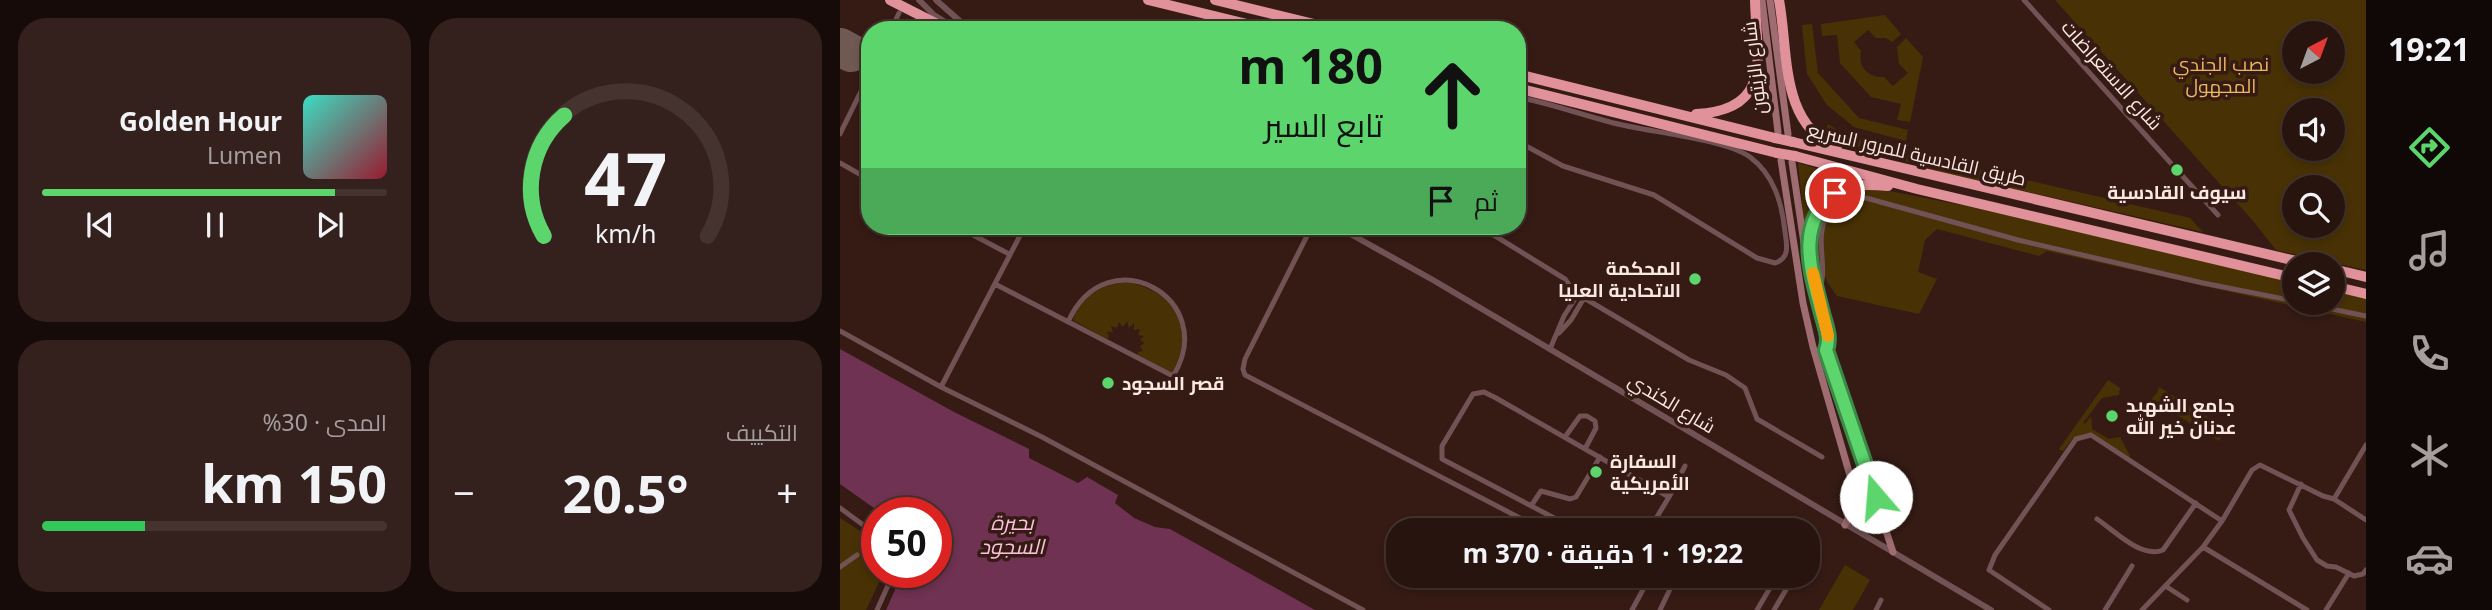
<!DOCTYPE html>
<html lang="ar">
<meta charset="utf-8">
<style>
body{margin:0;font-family:"Noto Sans",Cairo,sans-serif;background:#34211d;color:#f1f3f6;direction:rtl;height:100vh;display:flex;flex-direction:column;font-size:26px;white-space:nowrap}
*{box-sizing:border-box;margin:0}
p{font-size:23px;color:#a59e9e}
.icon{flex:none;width:38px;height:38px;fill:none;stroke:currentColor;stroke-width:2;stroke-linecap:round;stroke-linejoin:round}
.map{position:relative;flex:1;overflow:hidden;direction:ltr}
.side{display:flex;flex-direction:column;gap:18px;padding:18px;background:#160b08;width:840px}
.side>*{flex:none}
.hud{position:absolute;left:21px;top:21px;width:665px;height:214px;border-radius:28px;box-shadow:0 4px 10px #0003,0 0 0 2px #44332f;direction:rtl;background:#5dd56d;color:#111;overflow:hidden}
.needle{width:46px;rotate:41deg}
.controls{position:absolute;left:1442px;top:21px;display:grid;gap:14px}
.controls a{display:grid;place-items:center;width:63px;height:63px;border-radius:50%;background:#28140f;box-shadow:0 4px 10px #0003,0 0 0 2px #44332f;font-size:35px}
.speed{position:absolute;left:21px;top:497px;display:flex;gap:14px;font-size:35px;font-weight:700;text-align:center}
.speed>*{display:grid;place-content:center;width:91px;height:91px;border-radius:50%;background:#28140f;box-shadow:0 4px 10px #0003,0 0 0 2px #44332f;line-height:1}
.speed .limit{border:10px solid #d22;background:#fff;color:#111}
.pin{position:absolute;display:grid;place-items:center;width:60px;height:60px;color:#fff;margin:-30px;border:4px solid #fff;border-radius:50%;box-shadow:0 2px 7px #0007}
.me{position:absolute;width:77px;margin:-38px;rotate:342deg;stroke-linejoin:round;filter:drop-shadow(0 0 5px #0008)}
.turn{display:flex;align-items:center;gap:24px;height:147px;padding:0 28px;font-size:32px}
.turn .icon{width:91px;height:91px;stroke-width:2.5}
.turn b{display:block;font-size:49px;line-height:60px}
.then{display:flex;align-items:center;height:66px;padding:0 28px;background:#0003;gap:14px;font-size:26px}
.big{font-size:52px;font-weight:700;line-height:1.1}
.side .widget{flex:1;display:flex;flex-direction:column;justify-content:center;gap:10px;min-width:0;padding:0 24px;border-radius:28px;background:#34211d}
.side .dial{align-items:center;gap:0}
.dial svg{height:182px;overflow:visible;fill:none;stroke:#44332f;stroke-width:7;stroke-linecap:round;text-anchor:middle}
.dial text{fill:#f1f3f6;stroke:none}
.song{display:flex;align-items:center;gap:21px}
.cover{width:84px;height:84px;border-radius:10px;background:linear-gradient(135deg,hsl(170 70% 55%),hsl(350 70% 35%))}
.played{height:7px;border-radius:4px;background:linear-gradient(90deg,#5dd56d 85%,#44332f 85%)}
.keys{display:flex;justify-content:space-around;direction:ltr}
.heat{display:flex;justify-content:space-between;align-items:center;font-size:38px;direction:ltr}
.charge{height:10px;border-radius:5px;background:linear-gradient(90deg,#34c759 30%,#44332f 0)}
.side .tiles{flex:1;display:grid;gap:18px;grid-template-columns:repeat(2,1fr)}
.trip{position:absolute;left:546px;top:518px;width:434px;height:70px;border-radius:28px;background:#28140f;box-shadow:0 4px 10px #0003,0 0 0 2px #44332f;font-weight:700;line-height:70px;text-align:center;direction:rtl}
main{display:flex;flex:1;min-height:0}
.tab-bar{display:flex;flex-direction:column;width:126px;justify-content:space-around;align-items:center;background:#100806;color:#a59e9e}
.tab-bar .icon{width:49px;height:49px}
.tab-bar .on{color:#5dd56d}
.tab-bar b{font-size:32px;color:#f1f3f6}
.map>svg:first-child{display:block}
</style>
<main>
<nav class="tab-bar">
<b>19:21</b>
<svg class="icon on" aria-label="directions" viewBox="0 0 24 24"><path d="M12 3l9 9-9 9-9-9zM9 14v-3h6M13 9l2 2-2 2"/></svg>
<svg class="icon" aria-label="music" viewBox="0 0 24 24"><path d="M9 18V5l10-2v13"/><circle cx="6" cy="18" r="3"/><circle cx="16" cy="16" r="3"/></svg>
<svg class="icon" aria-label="phone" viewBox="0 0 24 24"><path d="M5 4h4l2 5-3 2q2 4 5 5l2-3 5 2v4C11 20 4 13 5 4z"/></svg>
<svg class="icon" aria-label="climate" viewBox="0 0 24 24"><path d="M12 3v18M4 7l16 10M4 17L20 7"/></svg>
<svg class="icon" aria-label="car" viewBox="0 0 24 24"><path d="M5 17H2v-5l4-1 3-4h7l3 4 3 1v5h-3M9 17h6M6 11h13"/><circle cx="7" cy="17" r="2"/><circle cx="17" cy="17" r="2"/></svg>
</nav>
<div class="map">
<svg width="1526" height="610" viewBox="0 0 1526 610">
<rect width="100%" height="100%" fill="#351b14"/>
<path fill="#483205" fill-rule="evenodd" d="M1215,0H1526V270L1436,250L1414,222ZM1454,33H1493V72H1454ZM1454,110H1493V149H1454ZM1493,187V226H1454V187Z
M1045,15L1061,34L1052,42L1046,38H1036L1028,30L1014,42L1021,51C1018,67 1028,78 1044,77L1053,86L1068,73L1059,64L1057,47L1066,38L1083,57L1070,122L1057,120L1061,104L1031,97L1000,63L997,35L982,36L981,24Z
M972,24L978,73L1019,118L1068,130L1066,141L1014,127L987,105L967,74L962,25Z
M988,124L1006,135L1027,143L1350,218L1363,232L1110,174L1003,143L987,135L985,133Z
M958,163L1003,176L1024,186L1131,207L1454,281V303H1493V290L1526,298V322L1207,251L1199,256L1097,229L1085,240L1078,272L1097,279L1079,314L997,296L988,283L965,229Z
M286,282C336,291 356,328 332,373L298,355V352L303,351L300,346L305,343L300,340L304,336L298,335L300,329L294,330V323L289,328L287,321L283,327L279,322L277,328L271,326L273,332H267L269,337L267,339L233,320C240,297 263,284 286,282Z
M1268,380L1280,388L1279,395L1262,398L1243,423L1245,424L1251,416L1252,429L1269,439L1280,437L1290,456L1289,458L1250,433L1233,438L1223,451L1219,449Z
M1319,387L1387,429L1379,441L1311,399L1317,393Z
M0,518L37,542V572H44L26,610H0Z
M1005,565L1030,580L1013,610H979Z"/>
<path fill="#703252" d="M0,349L114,412L189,449V458L238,483L247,477L278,495L275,503L294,518L315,527L330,529L475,610H46L63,572H96V513H41L0,484Z"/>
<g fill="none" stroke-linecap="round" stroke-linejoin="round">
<path stroke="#705952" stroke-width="38" d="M0,47L11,53"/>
<path stroke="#725255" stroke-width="5" d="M1184,0L1337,170
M51,30L59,13
M677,97C709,103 739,114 770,122C805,132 883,138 910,157C934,175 942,203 945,232C947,245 950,258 935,263L917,258L814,195L723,166L677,141
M0,134L30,73
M0,163L30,180
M1337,170L1378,215
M116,226L169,254
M472,226L405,359L403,369L405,375L703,530
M639,226L725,279L734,292L849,360L886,375L905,388L917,419L982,457
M155,284L333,376C381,299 267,235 228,322
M977,292C997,266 952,207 1026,198L1178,240L1363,283L1454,301
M1463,303L1526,316
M0,331L101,387L202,437L523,610
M719,333L731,320L744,298
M710,349L724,316L738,294
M101,387L185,226
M725,437L740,416H747L755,421L756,428L745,449
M1461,484L1449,510L1463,538L1477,560L1487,566L1496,567L1514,576L1523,574L1526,570
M829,497L845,466
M1494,499L1526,445
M691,506L701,491L730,499L736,497L760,457
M0,508L37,535
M1257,519C1275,531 1301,559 1323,550L1356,503
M737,530L602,459V446L633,394L644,392L656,398L829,497L809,530
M1363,547L1467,610
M0,567L17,555
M791,576L806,584L792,610
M1327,587L1347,600
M37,610L54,572
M820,610L831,587L829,581L821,576
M917,610L937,576
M934,610L954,576
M1036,610L1041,600
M1209,610L1149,570L1155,555L1236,439L1251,435L1382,521
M1265,610L1292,566
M1302,610L1363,547L1382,521L1412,470L1420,465L1483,496L1494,499L1526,520
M1486,610L1509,573"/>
<path stroke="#725255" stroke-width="6" d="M79,0L94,15L118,30
M96,0L130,30
M496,226L593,280L1151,610"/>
<path stroke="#9e6c71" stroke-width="7" d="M922,0L938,132
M930,0L948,134
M941,160L963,303L973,347L1015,493L1014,506L1005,525
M952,162L965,250
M971,286L986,350L1053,552"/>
<path stroke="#e0919a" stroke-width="10" d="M50,0L109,30
M308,0L431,30
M375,0L499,30
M939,0C949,53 939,122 997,149
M677,74L935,138
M677,88L937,153
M856,114C935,110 916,55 915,0
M953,142L1469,264
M955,156L1077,189L1454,278
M1493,269L1526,277
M1493,286L1526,294
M986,350C991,338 986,325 982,313C973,279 957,234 983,203C1000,183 1024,184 1048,186"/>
<path stroke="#e0919a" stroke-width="10" d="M935,138L953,142
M937,153L955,156"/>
</g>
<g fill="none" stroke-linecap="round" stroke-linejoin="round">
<g stroke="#3c8a47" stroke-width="18">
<path id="route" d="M995,193C955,225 971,270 982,313C985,325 991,338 986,350L1036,497"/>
</g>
<use href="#route" stroke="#5dd56d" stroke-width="12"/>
<path stroke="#f59e0b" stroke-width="12" d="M973,273L988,336"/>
</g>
<g fill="#5dd56d" stroke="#351b14" stroke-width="2.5">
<circle cx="1337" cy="170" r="7"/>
<circle cx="855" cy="279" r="7"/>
<circle cx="268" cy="383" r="7"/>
<circle cx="1272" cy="416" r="7"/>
<circle cx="756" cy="472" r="7"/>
</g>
<g text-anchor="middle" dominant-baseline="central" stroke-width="7" stroke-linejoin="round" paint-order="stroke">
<g font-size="19" fill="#eeb95c" stroke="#351b14">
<text x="1381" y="64">نصب الجندي<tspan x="1381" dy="22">المجهول</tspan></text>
</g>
<g font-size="19" fill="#fbe8e3" stroke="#351b14">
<text transform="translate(914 68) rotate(-97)">شارع الزيتون</text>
<text transform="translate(1272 75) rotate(48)">شارع الاستعراضات</text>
<text transform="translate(1077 154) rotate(13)">طريق القادسية للمرور السريع</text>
<text transform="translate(832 403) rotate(31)">شارع الكندي</text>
</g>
<g font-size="19" font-weight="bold" fill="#fbe8e3" stroke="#351b14" text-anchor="start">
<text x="1337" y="192" text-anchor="middle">سيوف القادسية</text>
<text x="841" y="268" text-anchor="end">المحكمة<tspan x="841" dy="22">الاتحادية العليا</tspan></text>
<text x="282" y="383">قصر السجود</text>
<text x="1286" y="405">جامع الشهيد<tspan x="1286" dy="22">عدنان خير الله</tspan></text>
<text x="770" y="461">السفارة<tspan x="770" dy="22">الأمريكية</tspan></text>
</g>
<g font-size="21" font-style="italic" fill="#fbc0db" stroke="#351b14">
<text x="172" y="522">بحيرة<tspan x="172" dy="24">السجود</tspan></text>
</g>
</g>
</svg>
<div class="controls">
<a><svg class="needle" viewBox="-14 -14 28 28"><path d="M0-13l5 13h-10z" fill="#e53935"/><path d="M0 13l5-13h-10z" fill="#a59e9e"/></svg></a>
<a><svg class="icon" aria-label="sound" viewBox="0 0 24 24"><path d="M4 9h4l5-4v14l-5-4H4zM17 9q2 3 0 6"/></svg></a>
<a><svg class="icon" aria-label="search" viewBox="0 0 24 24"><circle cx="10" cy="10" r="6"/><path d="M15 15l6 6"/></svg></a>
<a><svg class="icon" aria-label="layers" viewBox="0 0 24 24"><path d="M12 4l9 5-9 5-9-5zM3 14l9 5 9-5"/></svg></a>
</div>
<div class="speed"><div class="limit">50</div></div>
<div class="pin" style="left:995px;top:193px;background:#d93025"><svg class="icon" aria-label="arrive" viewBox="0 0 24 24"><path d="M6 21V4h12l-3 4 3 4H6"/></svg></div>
<svg class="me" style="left:1036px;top:497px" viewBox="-20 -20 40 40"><circle r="19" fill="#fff"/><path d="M0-13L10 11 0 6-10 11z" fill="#5dd56d"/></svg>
<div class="trip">19:22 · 1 دقيقة · 370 m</div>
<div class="hud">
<div class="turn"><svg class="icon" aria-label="ahead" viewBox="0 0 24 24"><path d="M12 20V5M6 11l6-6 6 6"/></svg><div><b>180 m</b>تابع السير</div></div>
<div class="then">ثم<svg class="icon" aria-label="arrive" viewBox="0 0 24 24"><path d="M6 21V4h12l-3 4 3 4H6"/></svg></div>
</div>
</div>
<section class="side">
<div class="tiles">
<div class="widget dial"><svg viewBox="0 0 100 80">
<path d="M14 69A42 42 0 1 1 86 69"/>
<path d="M14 69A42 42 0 0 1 23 16" stroke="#5dd56d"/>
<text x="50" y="56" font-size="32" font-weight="700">47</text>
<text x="50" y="72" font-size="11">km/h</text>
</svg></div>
<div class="widget">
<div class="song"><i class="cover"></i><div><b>Golden Hour</b><p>Lumen</p></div></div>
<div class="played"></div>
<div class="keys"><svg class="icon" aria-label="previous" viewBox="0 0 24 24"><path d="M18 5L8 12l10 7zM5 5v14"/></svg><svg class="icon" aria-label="pause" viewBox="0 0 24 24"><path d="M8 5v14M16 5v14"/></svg><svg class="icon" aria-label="next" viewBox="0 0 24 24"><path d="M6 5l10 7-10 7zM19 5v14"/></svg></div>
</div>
<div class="widget"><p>التكييف</p>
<div class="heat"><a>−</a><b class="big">20.5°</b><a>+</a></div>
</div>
<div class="widget"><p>المدى · 30%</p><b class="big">150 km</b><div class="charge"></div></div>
</div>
</section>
</main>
